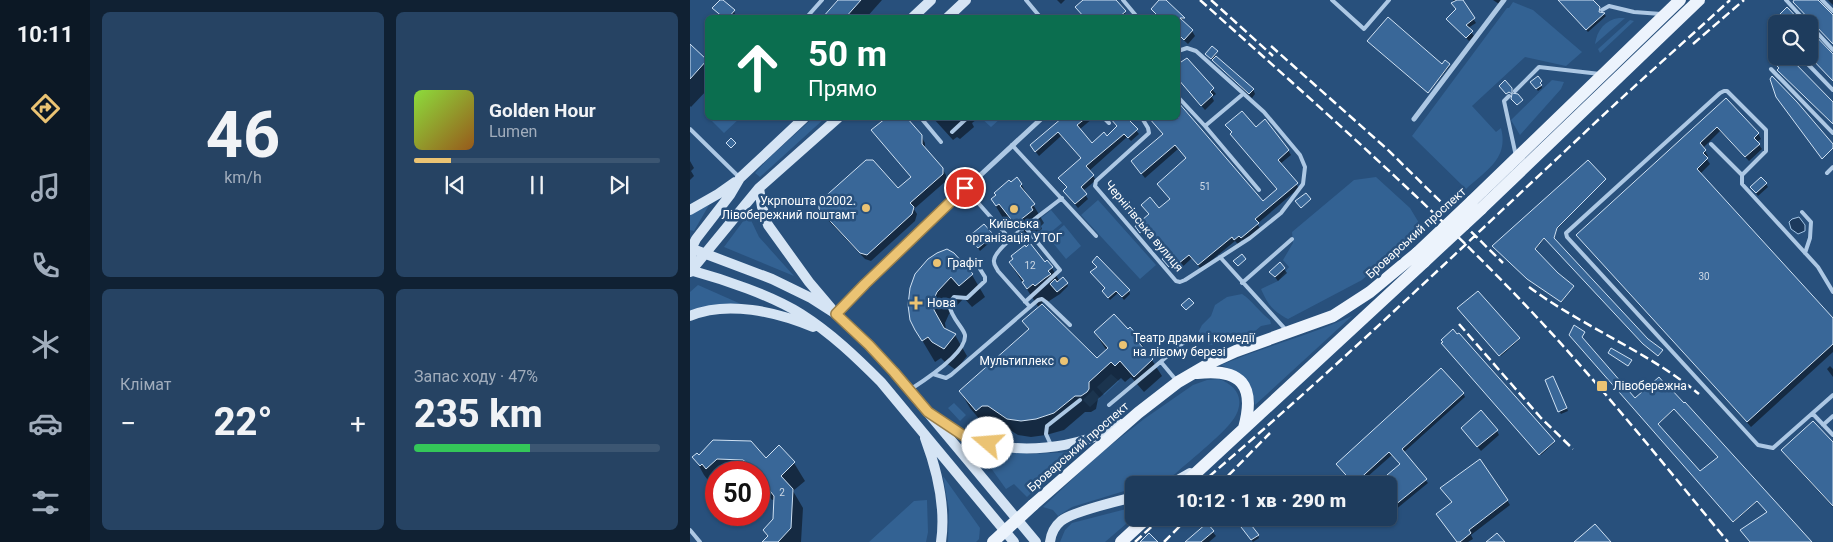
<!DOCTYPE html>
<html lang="uk">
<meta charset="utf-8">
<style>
body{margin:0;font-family:Roboto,sans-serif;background:#264363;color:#f1f3f6;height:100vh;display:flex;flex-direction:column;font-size:19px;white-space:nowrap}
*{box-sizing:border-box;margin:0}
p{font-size:16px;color:#a1adbc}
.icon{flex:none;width:28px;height:28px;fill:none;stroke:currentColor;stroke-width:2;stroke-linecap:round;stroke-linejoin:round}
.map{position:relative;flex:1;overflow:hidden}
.sheet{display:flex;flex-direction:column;gap:12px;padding:12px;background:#102133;width:600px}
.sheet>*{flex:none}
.banner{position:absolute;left:15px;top:15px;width:475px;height:105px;border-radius:8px;box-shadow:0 1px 4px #0004,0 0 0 1px #3c5672;background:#0b6e4f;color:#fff;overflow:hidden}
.controls{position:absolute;left:1078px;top:15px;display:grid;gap:10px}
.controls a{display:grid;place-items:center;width:50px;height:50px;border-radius:8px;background:#1e3c5d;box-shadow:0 1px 4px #0004,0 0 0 1px #3c5672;font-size:25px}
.speed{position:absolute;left:15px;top:461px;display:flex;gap:10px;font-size:25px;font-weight:700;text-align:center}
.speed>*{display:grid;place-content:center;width:65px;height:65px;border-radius:50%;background:#1e3c5d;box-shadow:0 1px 4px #0004,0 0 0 1px #3c5672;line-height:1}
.speed .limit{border:8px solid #d22;background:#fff;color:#111}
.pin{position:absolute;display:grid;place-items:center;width:42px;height:42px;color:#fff;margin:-21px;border:2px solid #fff;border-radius:50%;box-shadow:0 1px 5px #0007}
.me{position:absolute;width:55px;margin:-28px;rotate:288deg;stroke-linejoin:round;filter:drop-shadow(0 0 4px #0008)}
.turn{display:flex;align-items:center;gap:18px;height:105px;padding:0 20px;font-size:22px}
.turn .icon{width:65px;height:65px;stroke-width:2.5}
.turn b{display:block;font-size:35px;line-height:42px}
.big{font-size:38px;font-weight:800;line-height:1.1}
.sheet .card{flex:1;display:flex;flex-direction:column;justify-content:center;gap:8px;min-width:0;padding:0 18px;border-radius:8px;background:#264363}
.sheet .dial{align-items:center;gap:0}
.dial b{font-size:65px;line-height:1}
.song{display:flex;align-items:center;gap:15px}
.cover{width:60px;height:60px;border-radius:8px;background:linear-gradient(135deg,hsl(90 70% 55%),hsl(30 70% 35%))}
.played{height:5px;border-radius:2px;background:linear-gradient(90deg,#ebc373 15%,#3c5672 15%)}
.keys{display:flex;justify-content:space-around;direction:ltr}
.heat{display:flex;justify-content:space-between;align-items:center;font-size:28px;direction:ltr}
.charge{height:8px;border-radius:4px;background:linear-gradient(90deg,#34c759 47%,#3c5672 0)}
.sheet .tiles{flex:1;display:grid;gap:12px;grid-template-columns:repeat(2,1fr)}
.trip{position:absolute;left:435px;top:476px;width:272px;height:50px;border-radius:8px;background:#1e3c5d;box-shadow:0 1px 4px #0004,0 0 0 1px #3c5672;font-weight:800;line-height:50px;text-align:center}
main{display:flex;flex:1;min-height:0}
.tab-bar{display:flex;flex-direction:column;width:90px;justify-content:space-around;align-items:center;background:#0c1825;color:#a1adbc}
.tab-bar .icon{width:35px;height:35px}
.tab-bar .current{color:#ebc373}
.tab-bar b{font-size:22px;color:#f1f3f6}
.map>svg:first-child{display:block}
</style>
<main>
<nav class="tab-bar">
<b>10:11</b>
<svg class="icon current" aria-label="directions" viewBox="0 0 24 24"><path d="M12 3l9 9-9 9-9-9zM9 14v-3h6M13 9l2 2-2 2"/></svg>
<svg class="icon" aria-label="music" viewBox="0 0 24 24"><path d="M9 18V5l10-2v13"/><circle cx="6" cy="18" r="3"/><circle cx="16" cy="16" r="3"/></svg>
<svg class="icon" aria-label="phone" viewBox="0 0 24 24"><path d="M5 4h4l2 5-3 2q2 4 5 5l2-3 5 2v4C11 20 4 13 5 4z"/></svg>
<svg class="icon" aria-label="climate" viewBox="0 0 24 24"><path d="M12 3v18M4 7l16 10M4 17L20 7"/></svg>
<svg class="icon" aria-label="car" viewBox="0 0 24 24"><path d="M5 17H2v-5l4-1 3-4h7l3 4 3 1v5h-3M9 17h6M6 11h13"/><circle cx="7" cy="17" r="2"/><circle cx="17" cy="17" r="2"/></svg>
<svg class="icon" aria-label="filters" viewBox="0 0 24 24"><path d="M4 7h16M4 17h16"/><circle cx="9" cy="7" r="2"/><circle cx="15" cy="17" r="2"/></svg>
</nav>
<section class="sheet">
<div class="tiles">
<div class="card dial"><b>46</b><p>km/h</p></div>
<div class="card">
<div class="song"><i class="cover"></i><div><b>Golden Hour</b><p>Lumen</p></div></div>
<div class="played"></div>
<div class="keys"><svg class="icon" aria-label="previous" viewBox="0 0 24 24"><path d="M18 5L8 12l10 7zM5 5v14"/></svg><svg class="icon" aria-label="pause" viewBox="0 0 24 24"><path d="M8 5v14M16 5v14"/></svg><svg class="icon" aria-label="next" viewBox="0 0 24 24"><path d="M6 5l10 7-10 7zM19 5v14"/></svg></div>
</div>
<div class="card"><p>Клімат</p>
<div class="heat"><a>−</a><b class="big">22°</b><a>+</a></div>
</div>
<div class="card"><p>Запас ходу · 47%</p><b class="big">235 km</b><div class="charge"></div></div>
</div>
</section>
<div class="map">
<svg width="1143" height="542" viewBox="0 0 1143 542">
<rect width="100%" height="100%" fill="#28507c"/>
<path fill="#336293" d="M823,2L843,10L892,52L876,66L835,57L782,106L806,132L811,128C819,159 796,170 776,189L722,136L817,8H819Z
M929,18H935L905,44C907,30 915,20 929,18Z
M940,20L944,21L910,53L908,49Z
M862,80L874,82L871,89L830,135L821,120Z
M19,118H50L34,133Z
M123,118H135L70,177L65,173L79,158Z
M291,118H311L301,127Z
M686,177L720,208L729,223L720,237L672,280L598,319C583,311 578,305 571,289L588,281L599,267L593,260L603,243L602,232L664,180Z
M408,200L466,265L450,279L391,215Z
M19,205L4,231L0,230V214Z
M361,210L372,223L355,237L344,224Z
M57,216H59L69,237L104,276L34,247Z
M374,225L391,246L376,259L359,238Z
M8,285L60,308C40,306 19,304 0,311V292Z
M552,294C563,301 569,312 580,320L581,324L571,326L564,332L548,335L521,345L512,342L509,331L512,325L521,316L525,305L537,297Z
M662,316L565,405C562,380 553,375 531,365C574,347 620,335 662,316Z
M421,374L429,381L414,395L407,387Z
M529,379C545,385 555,397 546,415C538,431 500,460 485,474C473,482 458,485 444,485V488L382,507L368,516L363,510L353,507L407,456L454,419L503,385L517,380Z
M403,390L410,398L400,407L393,400Z
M264,403L276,415L270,421L258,408Z
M283,443L319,451L339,454L383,452L337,497L324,484L316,489Z
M253,476L290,528L289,539L286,542H258L259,510Z
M237,500L238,532L236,542H179L224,501Z
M444,507V517L415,542H370L375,530L382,523Z"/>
<path fill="#1c3a5d" stroke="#a1c3e4" d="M1109,217L1115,225V231L1108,234L1101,229L1099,222L1102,219Z"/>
<path fill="#0007" fill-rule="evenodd" d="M31,0L44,11L45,14L42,18H34Z
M150,0H192L176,18H134Z
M367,0H375L371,4Z
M395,0H425L437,16L395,18Z
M471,0H474L491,15L493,20L492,22L502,31L505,36L498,44L488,35V18H469L465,14L462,9Z
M763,0H771L786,23L778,28L784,36L779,41L758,19L767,10Z
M803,0H816L812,6Z
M876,0H901L909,8L910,14H914L916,16L898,32L874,6Z
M1138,0H1143V5Z
M679,42L752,66H760L738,93Z
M0,50L18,63V89L1,107L0,106Z
M527,52L525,56L563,89L565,94L562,98L517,55Z
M497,59L526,94L522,97L524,101L515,110L491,83L488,86V66Z
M851,82L852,88L848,91L843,85Z
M1036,100L1068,133L1071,139L1067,142L1072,149L1059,161L1030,131L1013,148L1018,156L1016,158L1020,164L1010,174L1143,319V352L1061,427L888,235Z
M488,104L573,202L588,190L540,130L565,129L598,150L601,155L590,164L609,188L567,224L570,228L554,242L552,240L548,244L545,241L511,269L502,258L487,272L477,263V257L457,234L454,236L449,231L481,200L471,188L497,159L488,149L455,178L442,162L474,135L460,118H488Z
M198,118H215L231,136L235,143V149L252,168L256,175V181L224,209L227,214L225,221L181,261L175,259L134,216L130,209L208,190L222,178L183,130Z
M243,118H284L286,120L282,123L284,127L270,139L267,137L263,140Z
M373,118H403L389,130L402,144L417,137L428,127L420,118H436L449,134L441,141L437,137L399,171L406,180L393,191L398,199L388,208L377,195L378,188L372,182L392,159L371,136L349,156L341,146Z
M0,161L4,168L1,171L4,176L0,180Z
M915,179L867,229L864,239L957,340L972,351L969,356L954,345L855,238L845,250L867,274L883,287L872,302L839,280L805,247Z
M321,184H331L354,223L351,226L352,229L340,238L339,237L335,240L320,221L317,224L313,218L302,200Z
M1076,184L1078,187L1068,196L1061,187Z
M301,234L302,236L297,241L299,243L290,251L282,240Z
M320,263H355L362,268L370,282L377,284L378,286L370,294L356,303L354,301L351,304L407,360L417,351L405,333L438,331L448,338L472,376L454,392L441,377L435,382L431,378L408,399L406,409L401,412H395L374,430L356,435L341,437L328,435L309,423L302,422L296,427L280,408L270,391L339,331L334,322L349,308Z
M594,269L597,273L588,281L581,272Z
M227,274L282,275L295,297L282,307L274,298L259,314L255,323L256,330L265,335L277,356L266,370L256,363L251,358L245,362L226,330Z
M416,289L439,291L440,294L434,300L428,293L420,300L415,294Z
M787,292L829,340L811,356L769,309Z
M894,332L892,339L945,400L969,379L1120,542H1061L1079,512L1068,501L1044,522L881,336ZM985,409L1029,457L1010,473L967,425Z
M753,345L864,442V443L851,455Z
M1140,366L1143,369V377L1137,369Z
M864,380L878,411L871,414L869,411Z
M773,393L775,397L713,453L738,483L699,515V485H692L711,465L702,455L668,485H665L649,468L647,464Z
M1123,422L1143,444V507L1097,457L1093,450Z
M807,431L809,435L791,451L775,432Z
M4,457L104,463L115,481L103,491L113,508L111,542H78V538L74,530L84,520L86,499L82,500L69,481V472H26V485L23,482L21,484L14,475Z
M755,493L817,500L820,505L781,535L783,539L778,542H768L763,503Z
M517,525L526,536L519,542H497Z
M554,530L568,535L569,538L563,542Z"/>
<path fill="#396798" stroke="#cfe1f3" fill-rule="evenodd" d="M30,0H33L45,10L38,18H34L22,8Z
M148,0H171L155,18H132Z
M393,0H426L436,11L428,18H395L385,7Z
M469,0H476L495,18H490L503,30L494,40L488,34V18H470L461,9Z
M767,0H773L785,18L776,25L783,31L776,38L756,19L766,9L761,3Z
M868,0H903L910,7L909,12L915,13L896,30Z
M1104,0H1128L1143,15V44L1103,2Z
M1097,7L1113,24H1088L1084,20Z
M698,17L752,64L755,60L760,64L738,93L677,41Z
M1119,29L1143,54V81L1119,56Z
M0,44L17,60L0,79Z
M522,46L528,51L521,59L515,54Z
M1086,49V56H1098L1143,102V124L1087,70L1089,68L1077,56Z
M526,56L564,89L559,94L522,60Z
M497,58L524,88L520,92L523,95L511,106L488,79V64Z
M848,76L852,81L850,83L852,85L846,89L840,82Z
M1082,76L1107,102L1143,144V148L1132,159L1086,97L1080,79Z
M815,80L822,88V93L828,94L833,100L827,105L821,99L822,94L819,92L816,94L809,86Z
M1036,98L1069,133L1064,138L1070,144L1055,157L1027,127L1010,143L1016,150L1013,153L1018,158L1007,169L1143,318V344L1057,422L886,235Z
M488,102L573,201L587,189L540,134L542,132L535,125L552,111L566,127L575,119L599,150L588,160L608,183L565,219L569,223L551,238L549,236L544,240L542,237L508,265L499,255L483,268L481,265L479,267L472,259L476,256L454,230L450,233L445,226L459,214L451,205L460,197L469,208L480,199L467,184L496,158L485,145L451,174L441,161L473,134L459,118H488Z
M196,118H217L232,135V144L253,168V174L220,203L224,207L222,214L177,255L170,253L129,209V202L176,160H183L208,188L221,177L181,130Z
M372,118H396L387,125L402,143L414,132L417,136L427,126L420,118H437L448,129L438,138L434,134L396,166L404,175L391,187L397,194L385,204L373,191L377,187L368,178L391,158L368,132L345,152L340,145Z
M41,138L46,143L41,148L36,143Z
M898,160L916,179L867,228L864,238L958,339L973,350L968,356L953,344L854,238L845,249L868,273L884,286L871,302L837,279L802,246Z
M327,177L332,184L330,186L345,204L341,207L343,210L329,221L328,219L324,223L309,204L306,206L301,199L306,195L304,193L319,180L321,182Z
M1071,177L1077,183L1066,193L1060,187Z
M616,193L621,199L611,208L605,201Z
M294,224L302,233L296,237L298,240L288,248L278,237Z
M340,243L355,262L357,260L363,267L358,271L361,274L355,278L345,286L343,284L337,289L332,282L334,281L319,262L323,259L321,256L335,245L336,247Z
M257,249L264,253L283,274L269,286L261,277L247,292L243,301L244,310L254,328L266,334L254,349L242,342L238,337L232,341L225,330L220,320L218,305L220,288L225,274L238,259L247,253Z
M552,254L556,259L548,266L543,261Z
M407,256L440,290L432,297L426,291L418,298L412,291L415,288L400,272L407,267L402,262Z
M590,262L595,268L585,277L579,272Z
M373,277L378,283L367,292L360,284L365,279L367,282Z
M788,291L830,338L809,356L767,308Z
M499,298L504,303L496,310L491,305Z
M352,304L407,358L418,348L404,332L424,314L438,329L440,327L449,337V343L463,359L444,377L430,361L425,366L421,362L399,382V389L397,392L391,396H385L364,413L346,419L331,421L317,419L298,406H292L286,411L269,391L339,329L332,321Z
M884,325L895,332L892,337L945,398L969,377L979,389L980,388L994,403L995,402L1122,542H1060L1050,530L1077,512L1067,501L1043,522L879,335ZM984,409L1028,457L1010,471L968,424Z
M763,329L767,334L769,333L865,441L849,455L751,343L753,342L751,340Z
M921,348L942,360L938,366L918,353Z
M751,368L774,393L712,449L737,479L699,510V485H690L699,477L697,475L710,464L699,452L664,484L646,464Z
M863,376L877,408L868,412L855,380Z
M791,410L808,430L787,447L771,428Z
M1123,421L1143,442V506L1091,450Z
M23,440L61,441L76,458L89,445L105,462L91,476L103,489L101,528L88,542H72L78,536L73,530L83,519L84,496L73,482H69V472L53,460L27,459L16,469L12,464L10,466L2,457L7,453L9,455Z
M790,459L818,500L779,530L781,533L770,542H767L746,514L762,502L750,488Z
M558,521L569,535L561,540L551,527Z
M517,523L524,531L511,542H495Z
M905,524L921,542H884Z
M459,533L468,542H450Z
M807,533L815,542H796Z"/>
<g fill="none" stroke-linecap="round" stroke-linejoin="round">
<path stroke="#adc8e4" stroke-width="4" d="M336,0L351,18
M433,0L448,18
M642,0L674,29L699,0
M1096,0L1118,24
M1132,0L1143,11
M912,10L919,6L944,12L971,14
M116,18L132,0
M1119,24L1143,50
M1083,29L1086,32
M1110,56L1143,90
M1081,69L1143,133
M825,91L849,67L910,74
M819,96L814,101L826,156
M488,97L515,126L569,190
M231,118L251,142
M414,118L419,123
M452,118L458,128L459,133L406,181L405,186L486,281L490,282L495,280L560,238L591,213L613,184L615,167L610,155L574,112L506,51L497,48L488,51
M515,126L553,94
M0,129L49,177
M262,132L277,118
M1021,144L1052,175
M322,145L406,236
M1137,173L1143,167
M275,188L320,239
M1112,212L1121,222L1120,238L1115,253
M335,227L370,270L335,302
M530,257L597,331
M552,283L602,239
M1143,292L1128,267L1052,184V175L1076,151V130L1037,91H1034L1030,93L876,233L877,237L1068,445L1083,448L1143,395
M340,307L308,271C306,267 303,264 304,260C305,246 360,208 372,198
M471,362L486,380
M243,374L256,378L261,375L348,300L352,299L356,302L380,325
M221,389C235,380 277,353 275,335C273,327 261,318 259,304L264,297L277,298L295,281V277L290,269
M419,405L499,338
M1123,414L1143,435
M1133,425L1143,416
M361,445L356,434L357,426L390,400
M0,530L10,542"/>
<path stroke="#adc8e4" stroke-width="5" d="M724,119L814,0
M146,314L175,284L243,219L352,118"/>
<path stroke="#d5e4f4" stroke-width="10" d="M222,18L241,0
M257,18L276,0
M69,188L72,207L78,225L119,282L141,308
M0,210L28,194L45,182
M0,248L82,279L121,298L146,314L179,345L204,372L346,542
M0,270C33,279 83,296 111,314C141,333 166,357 191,382L324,542
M2,270L1,249L6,239L40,195L50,178L114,118
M0,272L69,188L148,118
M0,316C37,300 87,312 123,327
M246,418C257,424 267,433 279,438C324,456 389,450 430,424
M235,438C247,470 256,508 251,542
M479,485L500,473
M360,542C361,534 365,526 371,521C381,512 428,501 444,497"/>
<path stroke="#ecf3fc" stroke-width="12" d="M782,201L990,0
M791,209L1009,0
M507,373C551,368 566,385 554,428
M493,485L734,262
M343,505L448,413L488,382L524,361L546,351L643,316L680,292L727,253
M431,542L457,518"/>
<path stroke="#fff" stroke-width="2.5" stroke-dasharray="9 4" stroke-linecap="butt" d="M510,0C615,94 721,187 819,288C897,368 967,456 1038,542
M521,0L583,56
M1003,44L1054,0
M581,46L697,149L813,263
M839,287C893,327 957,351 1009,394
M769,324L851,418L883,449
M509,485C640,374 764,255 889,138C938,91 990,46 1040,0
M529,485L580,433
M445,542L471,518
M474,542L498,518"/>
<path stroke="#ecf3fc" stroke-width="12" d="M727,253L782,201
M734,262L791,209
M303,542L343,505"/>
</g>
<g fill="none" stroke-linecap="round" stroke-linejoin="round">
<g stroke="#997f4b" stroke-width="12">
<path id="route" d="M275,188L175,284L146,314L179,345L204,372L238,412L277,438L298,443"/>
</g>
<use href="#route" stroke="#ebc373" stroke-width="9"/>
</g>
<g fill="#ebc373" stroke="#28507c" stroke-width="2">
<circle cx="176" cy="208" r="5"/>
<circle cx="324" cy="209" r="5"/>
<circle cx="247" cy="263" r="5"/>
<path d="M223.5 295.5h5v5h5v5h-5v5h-5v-5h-5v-5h5z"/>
<circle cx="433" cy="345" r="5"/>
<circle cx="374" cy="361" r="5"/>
<rect x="906" y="380" width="12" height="12" rx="2.5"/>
</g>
<g text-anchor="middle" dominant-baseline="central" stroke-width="5" stroke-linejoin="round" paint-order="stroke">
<g font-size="10" fill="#ced9e5">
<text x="515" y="186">51</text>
<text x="340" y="265">12</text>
<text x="1014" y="276">30</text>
<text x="92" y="492">2</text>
</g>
<g font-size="12" fill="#fff" stroke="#28507c" text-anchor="start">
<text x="166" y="201" text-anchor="end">Укрпошта 02002.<tspan x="166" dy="14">Лівобережний поштамт</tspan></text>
<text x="324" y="224" text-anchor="middle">Київська<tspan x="324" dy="14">організація УТОГ</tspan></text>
<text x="257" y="263">Графіт</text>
<text x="237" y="303">Нова</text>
<text x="443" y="338">Театр драми і комедії<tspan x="443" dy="14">на лівому березі</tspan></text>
<text x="364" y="361" text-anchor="end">Мультиплекс</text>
<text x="923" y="386">Лівобережна</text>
</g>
<g font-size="12" fill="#fff" stroke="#28507c">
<text transform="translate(454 226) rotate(50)">Чернігівська вулиця</text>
<text transform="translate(726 233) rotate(-42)">Броварський проспект</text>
<text transform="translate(388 447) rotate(-41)">Броварський проспект</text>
</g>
</g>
</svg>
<div class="controls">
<a><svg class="icon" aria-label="search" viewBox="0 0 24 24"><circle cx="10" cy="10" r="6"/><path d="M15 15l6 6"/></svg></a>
</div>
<div class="speed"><div class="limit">50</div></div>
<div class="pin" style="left:275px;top:188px;background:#d93025"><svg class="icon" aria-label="arrive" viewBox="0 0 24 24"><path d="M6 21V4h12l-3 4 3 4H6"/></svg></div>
<svg class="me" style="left:298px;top:443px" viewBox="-20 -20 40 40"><circle r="19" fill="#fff"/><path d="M0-13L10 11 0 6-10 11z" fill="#ebc373"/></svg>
<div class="trip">10:12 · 1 хв · 290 m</div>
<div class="banner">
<div class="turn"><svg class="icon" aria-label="ahead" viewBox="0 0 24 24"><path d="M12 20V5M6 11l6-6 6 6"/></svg><div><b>50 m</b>Прямо</div></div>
</div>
</div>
</main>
